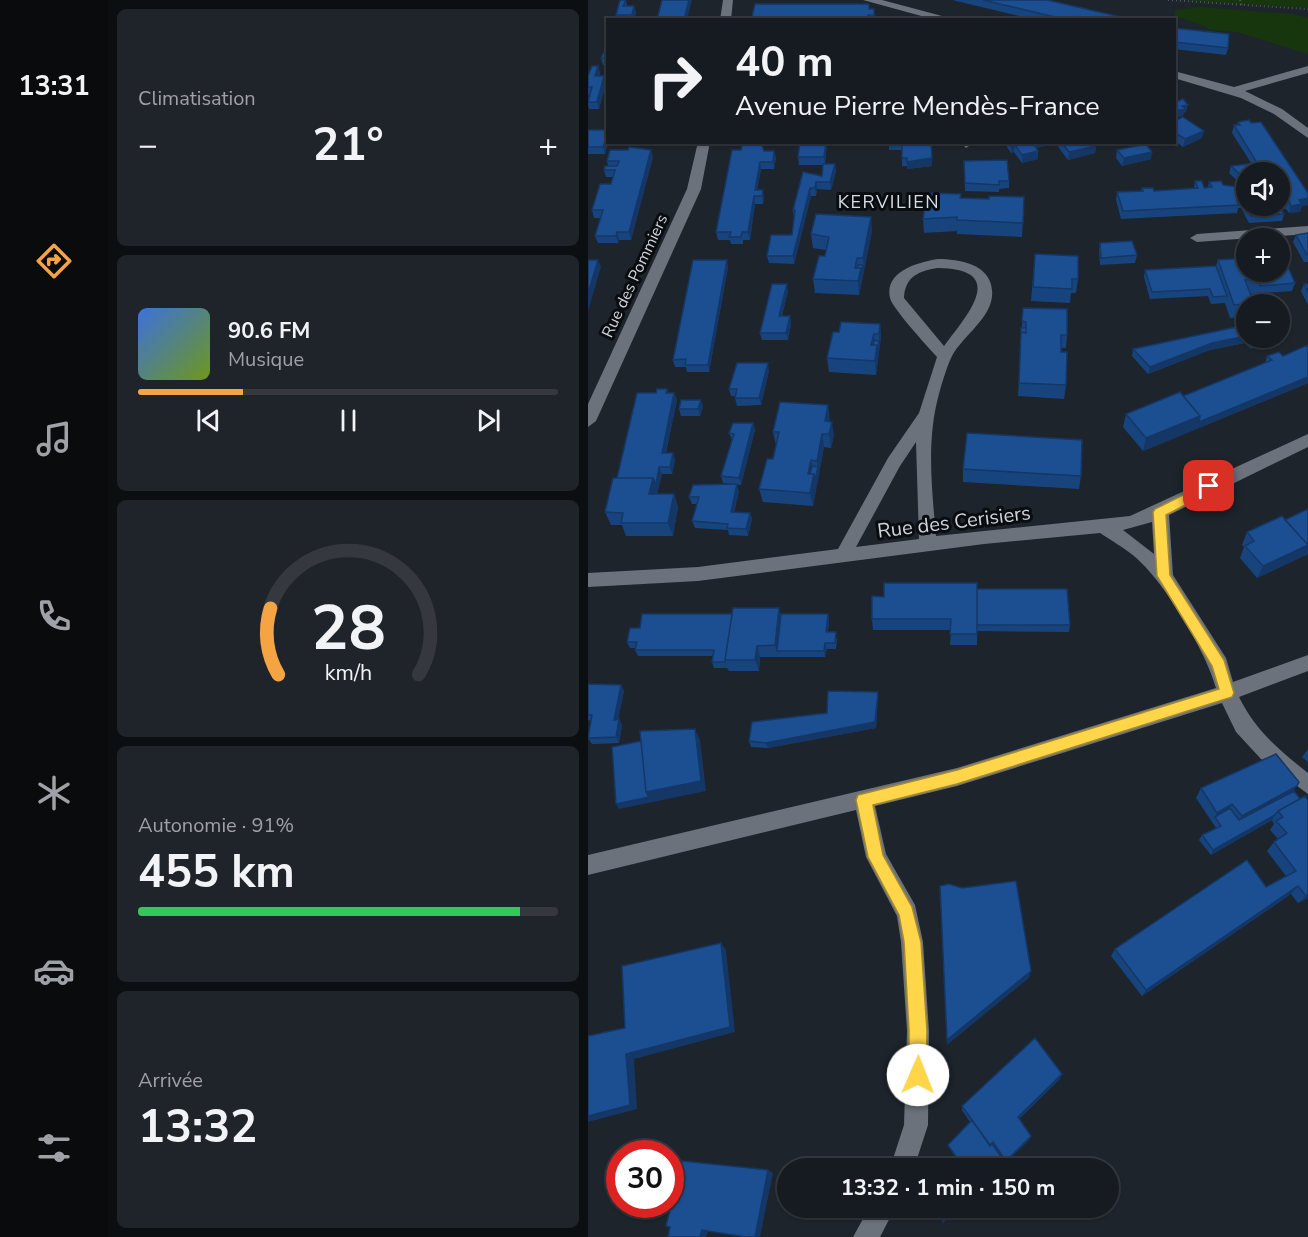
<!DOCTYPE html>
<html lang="fr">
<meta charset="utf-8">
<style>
body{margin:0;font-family:"Nunito Sans",sans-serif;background:#1f242a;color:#f1f3f6;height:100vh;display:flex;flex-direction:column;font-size:22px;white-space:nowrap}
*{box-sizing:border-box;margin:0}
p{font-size:20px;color:#9ea1a5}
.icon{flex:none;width:33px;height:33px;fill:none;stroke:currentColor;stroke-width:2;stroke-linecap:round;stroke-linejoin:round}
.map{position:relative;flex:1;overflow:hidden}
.sheet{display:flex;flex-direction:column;gap:9px;padding:9px;background:#0c0f12;width:480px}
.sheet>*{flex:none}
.guide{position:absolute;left:18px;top:18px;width:570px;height:126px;border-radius:0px;box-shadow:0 2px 4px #0004,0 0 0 2px #35393f;background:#161b21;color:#f1f3f6;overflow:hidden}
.tools{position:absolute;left:648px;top:162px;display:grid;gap:12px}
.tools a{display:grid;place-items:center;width:54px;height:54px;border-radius:50%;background:#161b21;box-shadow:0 2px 4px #0004,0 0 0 2px #35393f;font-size:30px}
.speed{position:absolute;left:18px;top:1140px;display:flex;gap:12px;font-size:30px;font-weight:700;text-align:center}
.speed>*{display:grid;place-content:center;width:78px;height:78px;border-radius:50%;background:#161b21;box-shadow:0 2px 4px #0004,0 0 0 2px #35393f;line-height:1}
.speed .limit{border:9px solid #d22;background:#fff;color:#111}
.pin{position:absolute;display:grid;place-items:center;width:51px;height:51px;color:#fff;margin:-26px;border-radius:12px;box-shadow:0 3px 9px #0006}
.me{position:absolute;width:66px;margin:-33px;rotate:1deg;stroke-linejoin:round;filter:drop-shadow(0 0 4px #0008)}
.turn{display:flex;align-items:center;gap:21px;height:126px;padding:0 30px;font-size:27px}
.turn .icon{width:78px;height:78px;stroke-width:2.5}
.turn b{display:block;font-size:42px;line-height:51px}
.big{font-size:45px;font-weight:700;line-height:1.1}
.sheet .widget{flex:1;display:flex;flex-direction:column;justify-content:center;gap:9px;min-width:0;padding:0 21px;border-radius:9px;background:#1f242a}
.sheet .dial{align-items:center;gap:0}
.dial svg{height:156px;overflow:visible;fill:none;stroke:#35393f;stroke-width:7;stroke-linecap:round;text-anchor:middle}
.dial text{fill:#f1f3f6;stroke:none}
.song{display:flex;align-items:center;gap:18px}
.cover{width:72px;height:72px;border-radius:9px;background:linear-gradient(135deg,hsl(220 70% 55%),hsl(80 70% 35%))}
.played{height:6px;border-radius:3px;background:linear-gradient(90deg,#f4a443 25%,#35393f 25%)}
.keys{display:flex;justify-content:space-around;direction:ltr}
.heat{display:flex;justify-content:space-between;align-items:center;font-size:33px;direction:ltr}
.charge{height:9px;border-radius:4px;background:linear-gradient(90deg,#34c759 91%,#35393f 0)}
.trip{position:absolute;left:189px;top:1158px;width:342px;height:60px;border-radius:30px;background:#161b21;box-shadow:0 2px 4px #0004,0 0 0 2px #35393f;font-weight:700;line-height:60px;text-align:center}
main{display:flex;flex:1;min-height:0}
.tab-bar{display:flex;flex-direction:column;width:108px;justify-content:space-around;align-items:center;background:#090b0d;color:#9ea1a5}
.tab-bar .icon{width:42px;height:42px}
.tab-bar .active{color:#f4a443}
.tab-bar b{font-size:27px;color:#f1f3f6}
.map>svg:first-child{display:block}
</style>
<main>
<nav class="tab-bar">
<b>13:31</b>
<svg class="icon active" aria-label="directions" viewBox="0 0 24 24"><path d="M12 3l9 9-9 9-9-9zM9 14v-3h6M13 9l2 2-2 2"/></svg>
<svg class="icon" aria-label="music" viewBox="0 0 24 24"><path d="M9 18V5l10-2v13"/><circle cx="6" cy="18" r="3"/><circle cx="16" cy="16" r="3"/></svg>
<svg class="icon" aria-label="phone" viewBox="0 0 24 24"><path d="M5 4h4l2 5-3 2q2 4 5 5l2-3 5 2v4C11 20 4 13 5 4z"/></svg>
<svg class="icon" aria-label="climate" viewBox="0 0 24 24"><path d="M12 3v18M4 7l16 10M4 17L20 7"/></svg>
<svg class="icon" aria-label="car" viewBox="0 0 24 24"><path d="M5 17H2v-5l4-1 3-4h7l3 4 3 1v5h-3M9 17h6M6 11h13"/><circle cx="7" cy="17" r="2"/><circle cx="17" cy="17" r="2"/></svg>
<svg class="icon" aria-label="filters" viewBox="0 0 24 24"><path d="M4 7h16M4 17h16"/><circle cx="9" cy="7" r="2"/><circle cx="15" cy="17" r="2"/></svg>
</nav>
<section class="sheet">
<div class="widget"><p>Climatisation</p>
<div class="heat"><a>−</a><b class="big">21°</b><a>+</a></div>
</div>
<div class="widget">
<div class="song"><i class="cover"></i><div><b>90.6 FM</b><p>Musique</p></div></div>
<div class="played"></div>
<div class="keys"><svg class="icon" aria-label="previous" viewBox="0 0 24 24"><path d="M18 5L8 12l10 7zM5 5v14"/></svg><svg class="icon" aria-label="pause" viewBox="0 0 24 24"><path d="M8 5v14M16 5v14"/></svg><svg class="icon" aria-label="next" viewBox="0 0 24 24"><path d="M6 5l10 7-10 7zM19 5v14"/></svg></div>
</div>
<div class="widget dial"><svg viewBox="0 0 100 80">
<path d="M14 69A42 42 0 1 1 86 69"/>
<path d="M14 69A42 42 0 0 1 10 35" stroke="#f4a443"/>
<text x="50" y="56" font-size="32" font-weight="700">28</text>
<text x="50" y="72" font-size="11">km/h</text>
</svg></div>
<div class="widget"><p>Autonomie · 91%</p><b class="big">455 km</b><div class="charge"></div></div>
<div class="widget"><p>Arrivée</p><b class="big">13:32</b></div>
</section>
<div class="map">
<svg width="720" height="1237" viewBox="0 0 720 1237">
<rect width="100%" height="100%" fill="#1e242c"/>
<path fill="#17360d" d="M595,0H720V8Z
M613,7L705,14L720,18V54L649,32L621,30L617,26L587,16V10Z"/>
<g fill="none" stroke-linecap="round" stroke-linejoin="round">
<path stroke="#545961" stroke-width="2" stroke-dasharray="1 3" stroke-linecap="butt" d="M580,0L720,9
M652,0L654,6"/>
<path fill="#6b727b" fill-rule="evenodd" d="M135,0H145L143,20H132Z
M275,0H294L369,20H348Z
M720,66V73L657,91L694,109L720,128V138L686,114L653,98L586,78V71L646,87Z
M110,142H122L113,189L8,421L0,427V404L99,189Z
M372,142H384V144L378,148Z
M720,226V234L609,242L602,238L609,234Z
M350,259C371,259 402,264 404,290C407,316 375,335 364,356C359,366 354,383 351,394C338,440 344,490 348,536L542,516L720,434V447L581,515L585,575L638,658L645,682L720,655V671L651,697C667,730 691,750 720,773V794L673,759L648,732L634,703L369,786L287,806L298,854L327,905L335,942L341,1031L340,1125L326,1168H302L316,1125L319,1031L313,942L309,916L278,857L268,810L0,875V855L369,768L628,688C618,651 576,581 546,556C536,548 523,540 512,533L396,544L110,581L0,587V573L110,567L250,549L300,458L331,413L349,357C340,347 304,308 302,298C296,271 331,262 350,259ZM350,268C422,269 378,316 356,346L316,298C317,277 330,271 350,268ZM328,442L331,539L268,547L312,466ZM564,522L566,554L535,530Z
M281,1208H307L292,1237H265Z"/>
</g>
<path fill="#18447d" d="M38,0L39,6H46L48,13L46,20H26L28,17V15Z
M364,0H459L546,20H448Z
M281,9H286L287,20H165L164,17Z
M586,28L640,48L638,55L586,49Z
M20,44V65H15L13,58Z
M10,66L12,74V76H16L18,83L11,109H1L0,104V99L1,95H0V76Z
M661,120L663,123L673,122L720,193V205L714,206L712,212L701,213L698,209H694L696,214L694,221L661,223L653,208H650L649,213L533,219L528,200L529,192L553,191L554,188H565L566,191L606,188L607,181H614L616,188L620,187L621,182L633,181L635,185L651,187L656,195H658V206H692V172H658V184L654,185L641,173L643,166L663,163L644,133L646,125H649L650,122Z
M586,121L614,138L595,147L586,140Z
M0,130H20L17,154H0Z
M239,142L237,164H247L248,171L243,190L229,189L228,196H223L206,264L181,263L179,256L204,235L206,218L205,210L234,176L235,165H211L210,157Z
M301,142H343L344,166L319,169V166H314V150H301Z
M416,142H505L508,146L507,153L480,160L468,144L448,148L450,151V159L434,163L426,152L423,153Z
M529,150L563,159L534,166L528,158Z
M176,151H186L188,158L186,169H173L169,190L176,197L175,204H167L162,240H155V244H143L142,240H130L128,232Z
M65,157L43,240H31L30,243H10L7,236L13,218H6L4,210L23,184L25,177H18L16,170L20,166L19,161Z
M376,161L421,181V188L411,189V192L377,191Z
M436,197L434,237L369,234V231L336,233L335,219L373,198L401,199Z
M284,231L271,295L227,293L225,279L237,256L238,250L225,248L223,234Z
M720,233V262H716L705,242L708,235Z
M512,243L549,255L547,263L512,265L511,250Z
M447,254L490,279L488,293H483L482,303L443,301Z
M630,260L658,272L707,283L704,291L662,294L666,303V304H658V317L642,318L637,303L623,304L620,296L562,299L556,277L557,270L628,266Z
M140,267L121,372H99L98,367H87L85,360Z
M716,284H720V305L713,291Z
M200,291L194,316H202L203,324L200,340H174L172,333Z
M435,308L479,335L478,348H473L478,385L476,399L430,396Z
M292,324L293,337L288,375L241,372L239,358L251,332Z
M658,338H684L677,340L676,343L663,349L657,343L622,350L560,374L544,356L545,349Z
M679,356L720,383L555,451L535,427L538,414L595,396L677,363Z
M181,371L173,405L149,406L147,398V396H143L141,389Z
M79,389L80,393H86L89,400L78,453H85L87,460L84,474H74L69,494H86L90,507L85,536H38L34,525H23L17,512L29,478L68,393Z
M240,405L241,421L246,435L243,448L236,447L225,506L175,502L171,489L185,459L188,445L185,432Z
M115,407L112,416H93L91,409Z
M165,423L167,430L153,485L135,483L133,476L144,440L141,433Z
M375,469L493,476L491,489L375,482Z
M151,491L146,512L162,513L164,519L160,536L141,535L140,530L107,528L104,521L109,504H104L101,497Z
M720,509V554L669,578L652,558L656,547L654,545L659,532L697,520Z
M389,589L482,625L481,632L389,631V645H362L363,630H285L284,619L296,597Z
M193,614H240L241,620L240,632L249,639L248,649H239L237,657H172L171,671H141L139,668H126L124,662L125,656H50L47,650L48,648H42L39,642L52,628Z
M0,684L33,685L36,691L30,719L34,725L31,743L4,744L0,738L3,721L0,720Z
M290,692V697L288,728L180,748L163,747L161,741L239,713Z
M720,749V762L714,757Z
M613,788L706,791L720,898L710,903L703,894L554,996L523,956L527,949L678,887L698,876L679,851L686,842L690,839L682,830L686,824L684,820L623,855L611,840L614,835L628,828L608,798Z
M472,1079L431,1119L441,1140L412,1168H375L360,1146V1145L382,1122L374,1110V1106Z"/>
<path fill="#143766" d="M101,0H104L99,20H96Z
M46,6L48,13L46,20H45L44,15Z
M10,66L12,74L10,84L7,76Z
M16,76L18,83L11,109L9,102Z
M600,105L598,112L596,113L595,116L586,118V111L594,106Z
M616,131L614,138L595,147L597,139Z
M20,133V142H21L17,154L15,147Z
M238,142H239L237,165L236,157Z
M444,142H468V144L443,149Z
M427,145L426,152L423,153V146Z
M508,146L507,153L480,160L481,152Z
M63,150L65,157L43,240L41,232Z
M186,151L188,158L186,169L185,162Z
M450,151V159L434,163V155Z
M564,152L563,159L534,166L536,158Z
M344,158V166L319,169V162Z
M172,162L173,169L168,197L167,190Z
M247,164L248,171L243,190L242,182Z
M658,177V184L654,185L656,178Z
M228,182L229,189L228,196L227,188Z
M222,188L223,196L206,264L205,256Z
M175,190L176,197L175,204L174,196Z
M166,196L167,204L162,240L160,232Z
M720,198V205L714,206L712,212L701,213L703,206L711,200Z
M283,217L284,231L276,272L275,258Z
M29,232L31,240L30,243L28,236Z
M10,260L13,267L0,311V294Z
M139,260L140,267L121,372L120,365Z
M275,265L276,272L271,295L270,281L273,268Z
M199,284L200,291L192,323L191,316Z
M202,316L203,324L200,340L198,333Z
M292,324L293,337L288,375L287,361L289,345L291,341V334Z
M658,336L657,343L622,350L560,374L562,367L624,343Z
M675,338H684L677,340L676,343L663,349L665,341Z
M180,363L181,371L173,405L171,398Z
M720,377V383L609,429L611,422Z
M86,393L89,400L76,460L74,453Z
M113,400L115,407L112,416L110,409Z
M240,405L242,419L239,434L237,421Z
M612,416L609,429L555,451L558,438Z
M244,422L246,435L243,448L241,434Z
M165,423L167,430L153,485L151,478Z
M234,434L236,447L225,506L222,493L226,474L230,467L229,461Z
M85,453L87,460L84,474L82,467Z
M223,460L225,473L220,474Z
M71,467L74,474L66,507L61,494L65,478Z
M149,484L151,491L145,519L143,512Z
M86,494L90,507L85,536L80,523Z
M162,513L164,519L160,536L158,529Z
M720,545V554L669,578L675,566Z
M191,608L194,620L189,651L187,645Z
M240,614L241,620L239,639L238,632Z
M237,643L239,649L237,657L236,651Z
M169,646L172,657L171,671L167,660Z
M33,685L36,691L29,725L26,720Z
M290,692V697L288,728L180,748L178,743Z
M31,719L34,725L31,743L28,737Z
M107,729L112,740L118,791L31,809L28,804L58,792Z
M709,786L702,796L648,825L654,816Z
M644,804L639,813L627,817L624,822L629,813Z
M687,815L684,820L623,855L625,850Z
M710,886L703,894L554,996L558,990Z
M720,894V898L710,903L718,896Z
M133,943L138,950L147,1032L46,1059L49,1109L0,1122V1116L38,1054Z
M443,971L441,978L359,1045V1040Z
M474,1074L472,1079L428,1121L430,1117Z
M443,1136L441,1140L412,1168H411Z
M180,1170L185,1173L172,1237H167Z
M114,1230L120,1231L118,1237H112Z"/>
<path fill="#1c4f91" stroke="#143766" stroke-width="1.5" d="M32,0H38L35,6H46L44,15H28Z
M74,0H101L96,20H69Z
M395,0H459L546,20H480Z
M167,4H281V9H286V15H280V20H264V18L164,17Z
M27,17H37L36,20H26Z
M586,28L641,34L640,48L586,42Z
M20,44V58H13Z
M4,66H10L7,76H16L9,102H0L4,87H0V76Z
M586,97L590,101L595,99L600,105L594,106L597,109L586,111Z
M595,117L616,131L597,139L586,132V121Z
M661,120L663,123L673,122L720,193V198L711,200L714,204L703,206L701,201L694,202L692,197V172H658V177L656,178L643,166L669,163L646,125H652L650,122Z
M0,130H20V133L15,147H0Z
M212,142H238L236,157H210Z
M314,142H343L344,158L319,162V158H314Z
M421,142H445L450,151L434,155L427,145L423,146Z
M473,142H505L508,146L481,152Z
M558,144L564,152L536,158L529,150Z
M154,145H174L176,151H186L185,162H172L167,190H175L174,196H166L160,232H154L153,237H141L143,232H128L144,150H153Z
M41,147L63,150L41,232H29L28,236H7L15,210H4L12,184H23L27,170H16L17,166H29L31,161H19L22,150H40Z
M419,160L421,181H411V185L377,183L376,161Z
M235,164H247L242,182H228L227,188H222L205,256H179L183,235H204L207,210H205L215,172L234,176Z
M607,181H614L616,188L624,187L621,182L633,181L635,185L651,187L656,195H658V206H691L696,214L663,216L655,200L649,201L651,205L535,211L529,192L555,191L554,188H565L566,191L610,188Z
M339,193L373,194L372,198L401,199V196L436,197L435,223L369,220V217L335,219Z
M228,214L283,217L275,258H269L267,268H273L270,281L225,279L231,256H237L241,237L223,234Z
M720,233V255H719L708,235Z
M544,241L549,255L513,258L512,243Z
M447,254L490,256V279H484V289L445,287Z
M658,258V272H671L674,279L657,280L666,303L646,305L630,260Z
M0,260H10L0,294Z
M105,260H139L120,365H97L98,359L85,360Z
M692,262H698L707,283L672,286L674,279L671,272H692Z
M270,265H275L274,274L273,268H269Z
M628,266L639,296L625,297L622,289L564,292L557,270Z
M184,284H199L191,316H202L198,333H172Z
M716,284H720V292Z
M435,308L479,309V335H473V352H479L478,385L431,383L433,332L438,333V322L434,321Z
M253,322L292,324L291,334H286L283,345H289L287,361L239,358L245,332H251Z
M658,325V336L624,343L562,367L545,349Z
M433,328H438V333L433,332V339Z
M661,338H675L665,341Z
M286,340L291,341L290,351L289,345H285Z
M720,345V377L611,422L612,416L595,396L684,360L679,356L691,352L695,356Z
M149,363H180L171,398H147L149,389H141Z
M69,389H79L78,393H86L74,453H85L82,467H71L68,484L65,478H29L49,393H68Z
M592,392L612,416L558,438L538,414Z
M93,400H113L110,409H91Z
M192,402L240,405L237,421L244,422L241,434H234L229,461L223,460L220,474H226L222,493L171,489L179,459H185L191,432H185Z
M145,423H165L151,478L133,476L146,434L141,433Z
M379,433L494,440L493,476L375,469Z
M224,466L230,467L227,480L226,474H222Z
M25,478H65L61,494H86L80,523H33L35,513L17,512Z
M149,484L143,512L162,513L158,529L139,528L140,524L104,521L111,497H101L105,485Z
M720,509V545L697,520Z
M694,516L720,545L675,566L657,546L666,541L659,532Z
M296,583H389V634H362L363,619H284V596L296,597Z
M389,589H479L482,625H389Z
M145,608H191L187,645L169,646L167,660H137Z
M54,614H144L137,660V662H124L126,650H47L49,642H39L42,628H52Z
M193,614H240L238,632H248L247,643H237L236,651H189Z
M0,684L33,685L26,720L31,719L28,737L0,738L4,715H0Z
M240,691L290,692L287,722L178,743L161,741L164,722L239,713Z
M107,729L113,781L58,792L52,731Z
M53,741L58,792L61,797L28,804L24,747Z
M688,754L711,782L709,786L654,816L644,804L629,813L613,788Z
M706,791L712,799L690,811L687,815L625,850L614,835L633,826L627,817L642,808L651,820Z
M717,796L720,800V894L718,896L710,886L558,990L527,949L659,860L678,887L708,871L686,842L699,833L688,821L695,817L690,811Z
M428,881L443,971L359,1040L352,886L361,884L374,888Z
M133,943L142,1027L38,1054L42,1105L0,1116V1036L37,1028L34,966Z
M447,1038L474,1074L430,1117L443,1136L418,1161L405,1142L402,1145L374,1106Z
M384,1120L402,1146L404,1144L417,1162L411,1168H376L360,1145Z
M94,1161L180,1170L167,1237H158L114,1230L112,1237H80L82,1227L78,1226Z
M355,1208H370L355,1222Z"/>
<path fill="#ffd54a" stroke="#a68a30" stroke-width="1.5" d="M621,482L626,483V490L578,515L582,575L636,660L646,693L644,697L369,784L285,805L295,855L324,907L333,942L339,1031L338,1075L336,1081L330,1083L323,1081L321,1075V1031L316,942L311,915L280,857L268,800L270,795L369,770L631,689L624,666L569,576L565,512L567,509Z"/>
<g text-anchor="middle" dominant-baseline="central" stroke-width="6" stroke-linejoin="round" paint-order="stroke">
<g font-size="16" fill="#d1d5db" stroke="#0a0d10">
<text transform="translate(47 276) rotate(-65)">Rue des Pommiers</text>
</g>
<g font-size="18" letter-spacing="1.5" fill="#d5dde7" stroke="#0a0d10">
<text x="301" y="202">KERVILIEN</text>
</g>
<g font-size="20" fill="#d1d5db" stroke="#0a0d10">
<text transform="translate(366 522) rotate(-7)">Rue des Cerisiers</text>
</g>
</g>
</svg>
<div class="tools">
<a><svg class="icon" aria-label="sound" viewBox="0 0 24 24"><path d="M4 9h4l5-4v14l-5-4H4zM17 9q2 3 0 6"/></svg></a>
<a>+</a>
<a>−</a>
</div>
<div class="speed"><div class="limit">30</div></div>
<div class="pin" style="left:621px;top:486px;background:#d93025"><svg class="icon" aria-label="arrive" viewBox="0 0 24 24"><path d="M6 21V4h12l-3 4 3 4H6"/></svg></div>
<svg class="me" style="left:330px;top:1075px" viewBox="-20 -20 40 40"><circle r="19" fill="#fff"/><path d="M0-13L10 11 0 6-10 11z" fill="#ffd54a"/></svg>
<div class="trip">13:32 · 1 min · 150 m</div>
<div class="guide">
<div class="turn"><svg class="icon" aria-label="right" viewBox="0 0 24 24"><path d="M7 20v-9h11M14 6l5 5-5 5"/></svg><div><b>40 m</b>Avenue Pierre Mendès-France</div></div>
</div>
</div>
</main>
